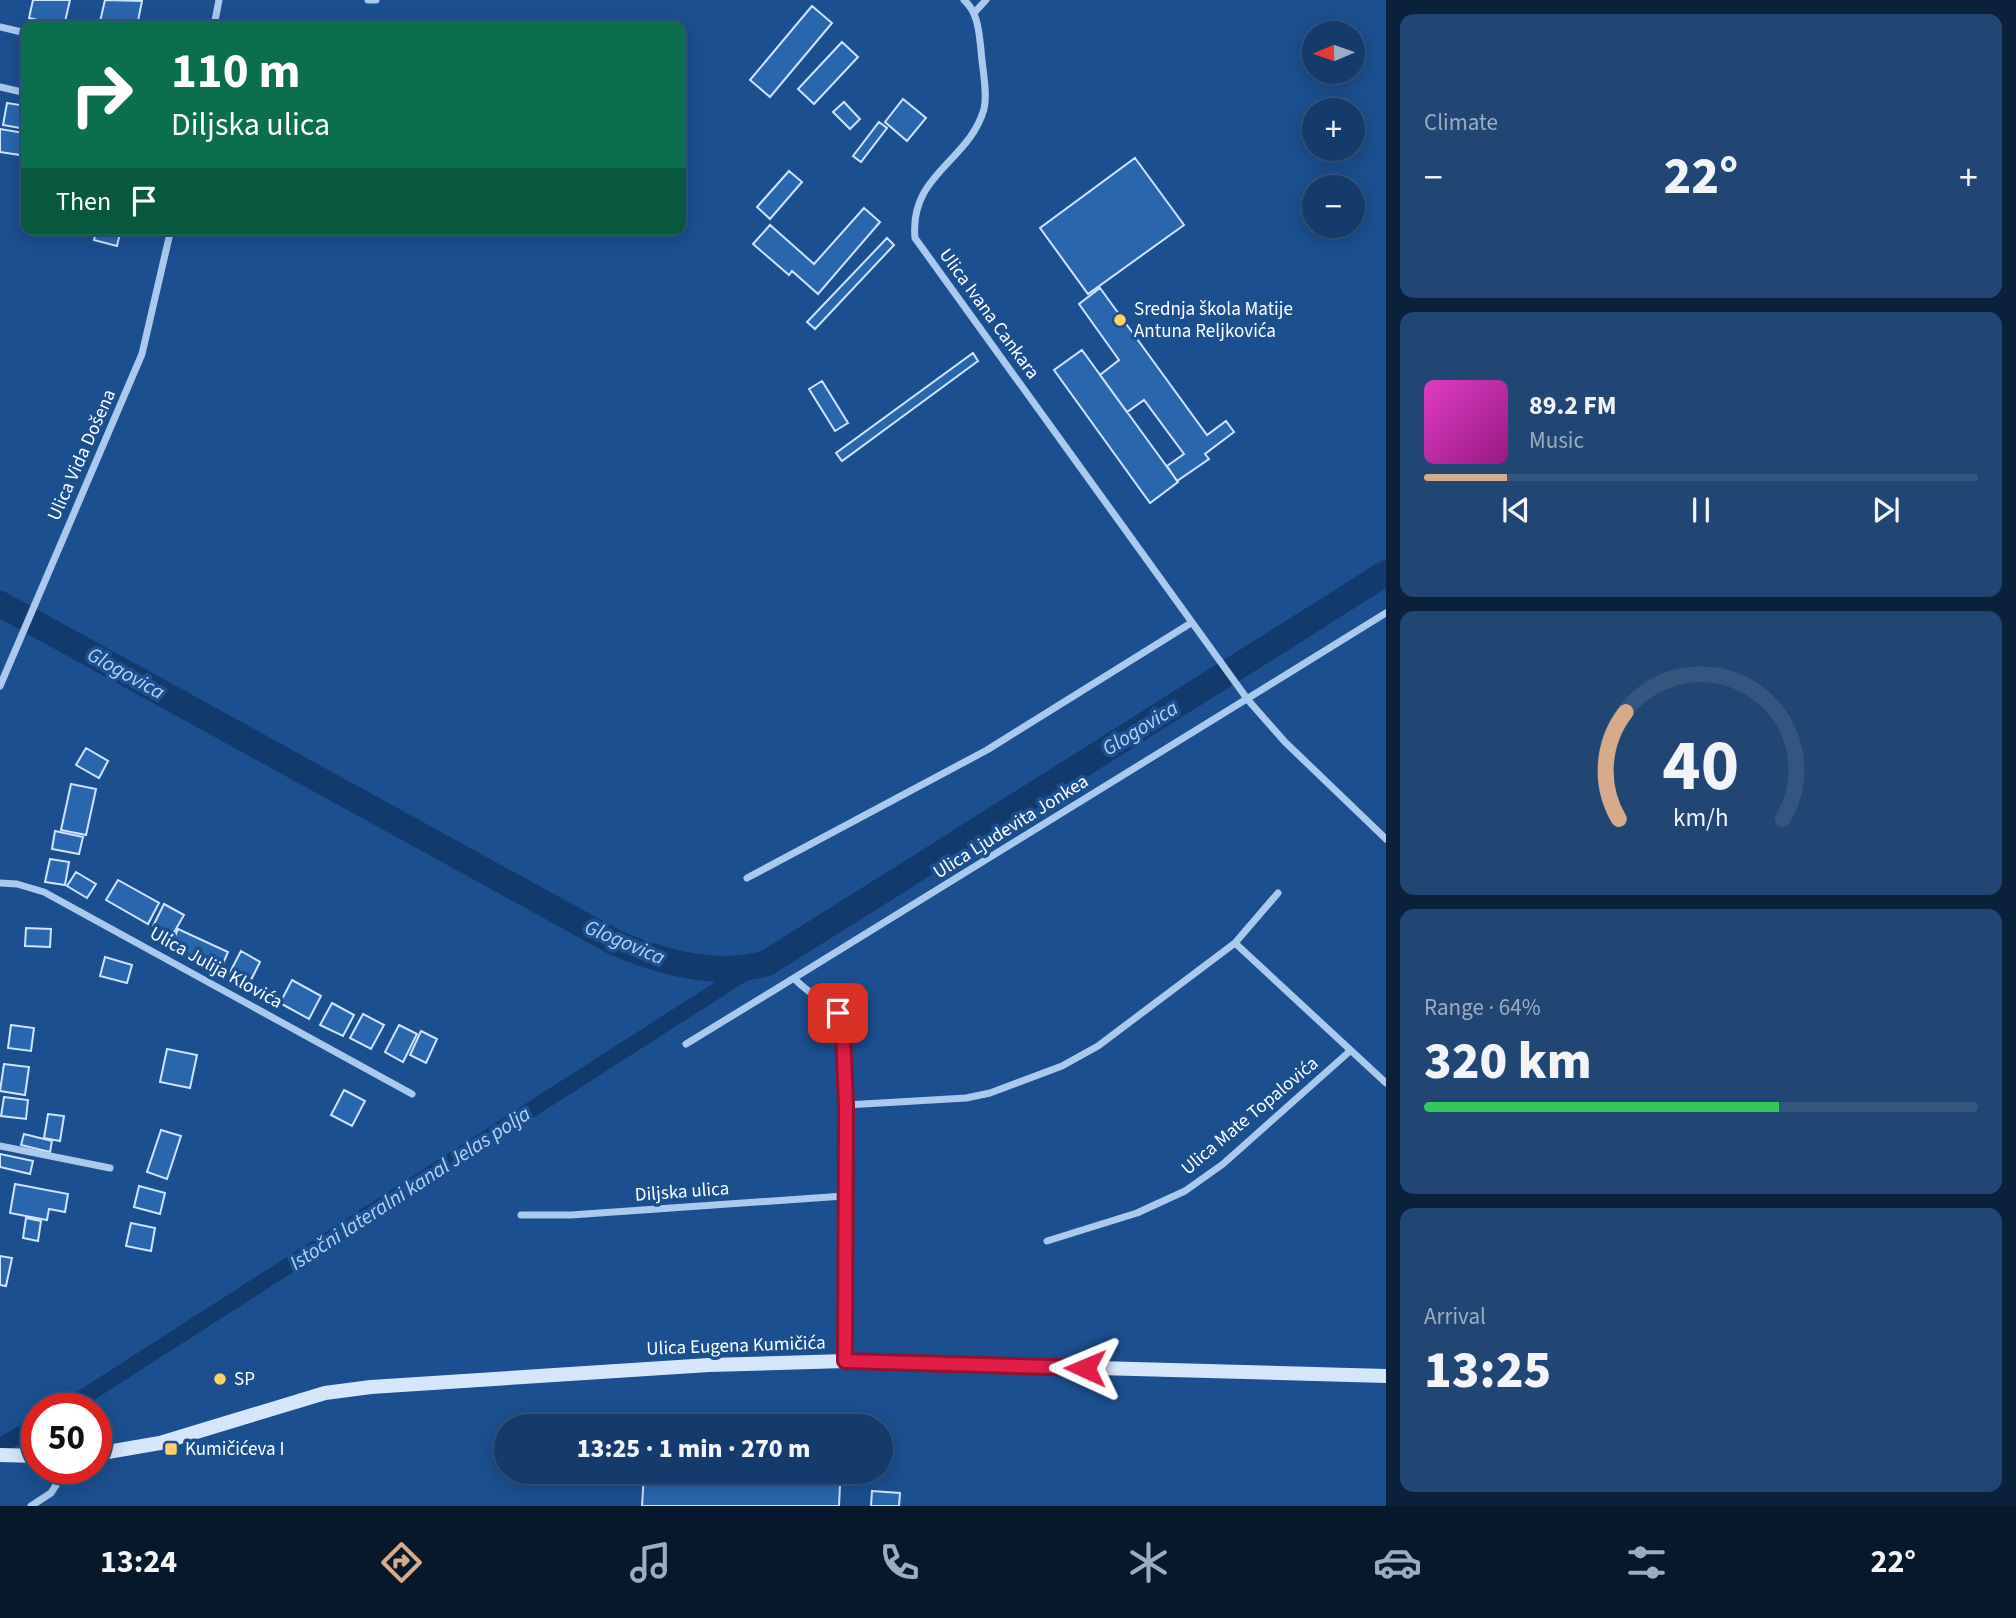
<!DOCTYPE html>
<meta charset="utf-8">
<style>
body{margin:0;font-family:"Source Sans 3",sans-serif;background:#214673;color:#f1f3f6;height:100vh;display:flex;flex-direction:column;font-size:26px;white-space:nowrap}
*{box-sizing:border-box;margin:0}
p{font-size:23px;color:#9dadc1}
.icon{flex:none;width:38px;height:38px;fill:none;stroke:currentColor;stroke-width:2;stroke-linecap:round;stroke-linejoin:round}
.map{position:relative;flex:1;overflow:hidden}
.sheet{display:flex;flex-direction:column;gap:14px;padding:14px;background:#0b203b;width:630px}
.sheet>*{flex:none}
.top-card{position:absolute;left:21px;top:21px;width:665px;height:214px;border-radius:14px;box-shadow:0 4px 18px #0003,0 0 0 2px #33557e;background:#0b6e4f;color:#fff;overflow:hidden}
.needle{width:46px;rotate:268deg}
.fabs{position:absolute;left:1302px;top:21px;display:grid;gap:14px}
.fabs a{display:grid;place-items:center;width:63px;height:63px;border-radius:50%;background:#143b6b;box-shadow:0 4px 18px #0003,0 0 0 2px #33557e;font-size:35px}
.speed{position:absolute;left:21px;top:1393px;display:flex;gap:14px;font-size:35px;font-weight:700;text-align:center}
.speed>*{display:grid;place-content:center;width:91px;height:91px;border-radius:50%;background:#143b6b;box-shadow:0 4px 18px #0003,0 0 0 2px #33557e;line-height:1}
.speed .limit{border:10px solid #d22;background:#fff;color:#111}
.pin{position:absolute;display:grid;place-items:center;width:60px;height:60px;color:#fff;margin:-30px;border-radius:14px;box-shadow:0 4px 10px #0006}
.me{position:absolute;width:77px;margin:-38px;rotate:271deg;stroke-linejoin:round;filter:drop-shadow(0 0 5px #0008)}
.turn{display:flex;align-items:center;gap:24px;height:147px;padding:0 35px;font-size:32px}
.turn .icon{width:91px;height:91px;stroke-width:2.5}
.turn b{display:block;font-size:49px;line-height:60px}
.then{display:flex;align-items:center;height:66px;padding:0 35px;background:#0003;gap:14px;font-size:26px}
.big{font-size:52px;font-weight:800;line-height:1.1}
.sheet .widget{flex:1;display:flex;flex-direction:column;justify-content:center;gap:10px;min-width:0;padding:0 24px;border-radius:14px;background:#214673}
.sheet .dial{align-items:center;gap:0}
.dial svg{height:182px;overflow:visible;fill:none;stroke:#33557e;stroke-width:7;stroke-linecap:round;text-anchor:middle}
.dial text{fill:#f1f3f6;stroke:none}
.song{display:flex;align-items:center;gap:21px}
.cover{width:84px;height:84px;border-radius:10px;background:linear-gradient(135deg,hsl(310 70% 55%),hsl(310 70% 35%))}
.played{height:7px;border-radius:4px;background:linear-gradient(90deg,#d6ab8b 15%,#33557e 15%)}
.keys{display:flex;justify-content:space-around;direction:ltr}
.heat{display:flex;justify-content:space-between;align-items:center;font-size:38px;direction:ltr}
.charge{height:10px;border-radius:5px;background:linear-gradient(90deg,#34c759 64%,#33557e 0)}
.trip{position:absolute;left:494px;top:1414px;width:399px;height:70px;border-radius:35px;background:#143b6b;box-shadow:0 4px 18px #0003,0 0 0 2px #33557e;font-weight:800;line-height:70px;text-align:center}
.dock{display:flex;height:112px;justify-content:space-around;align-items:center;background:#08182b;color:#9dadc1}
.dock .icon{width:49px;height:49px}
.dock .selected{color:#d6ab8b}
.dock b{font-size:32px;color:#f1f3f6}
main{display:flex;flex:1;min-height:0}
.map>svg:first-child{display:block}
</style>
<main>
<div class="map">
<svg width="1386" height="1506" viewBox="0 0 1386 1506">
<rect width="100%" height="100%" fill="#1b4f8f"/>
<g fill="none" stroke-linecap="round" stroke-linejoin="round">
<path stroke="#123a6d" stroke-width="16" d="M65,1409L755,966
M0,1446L37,1425"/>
<path stroke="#123a6d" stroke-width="26" d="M0,604L614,942C660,962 717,978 767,963L1386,573"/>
</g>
<path fill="#2a66ad" stroke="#cfe3fa" stroke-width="2" d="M33,0H70L64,26L29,18Z
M105,0L142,1L137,26H99Z
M812,6L832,23L770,97L750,80Z
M842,42L858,57L814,104L798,89Z
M903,99L926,118L907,141L885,122Z
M844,102L860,119L850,129L833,112Z
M7,103L26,106V129L3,125Z
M879,122L887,128L861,162L853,156Z
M0,129L24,133L20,155L0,152Z
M1135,158L1184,225L1088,294L1040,228Z
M789,171L802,182L770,219L757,207Z
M864,208L880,222L818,294L792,271L789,275L753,244L770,225L814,264Z
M97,229H121L117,246L94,240Z
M887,238L894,245L815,329L807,322Z
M1100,288L1207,435L1226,421L1234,432L1205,454L1209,459L1177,481L1167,466L1184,454L1144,400L1127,412L1100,375L1119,360L1079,304Z
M1082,350L1178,482L1150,503L1054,370Z
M973,353L978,361L842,461L836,453Z
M822,381L848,423L835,431L809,389Z
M86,748L108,761L99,778L76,765Z
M71,784L96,789L86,835L61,830Z
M55,831L83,837L79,854L52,849Z
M50,859L69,862L65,885L45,882Z
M76,872L96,884L87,898L67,886Z
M118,880L159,903L148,924L106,900Z
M164,904L184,915L172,936L153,926Z
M26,928L51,929L50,947L25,946Z
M178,929L228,952L219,973L169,950Z
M241,951L260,962L249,984L229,974Z
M105,957L132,965L127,983L100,976Z
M292,980L321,996L309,1019L280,1003Z
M332,1003L354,1015L343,1036L320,1025Z
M363,1014L384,1025L371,1049L350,1038Z
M11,1025L34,1028L31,1051L8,1048Z
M399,1025L417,1034L403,1062L385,1052Z
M421,1031L437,1039L426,1063L410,1055Z
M167,1049L197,1055L190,1088L160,1082Z
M4,1064L29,1067L25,1095L0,1091Z
M344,1090L365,1101L352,1126L331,1115Z
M4,1097L28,1100L26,1119L1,1116Z
M48,1114L64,1116L60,1141L44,1138Z
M161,1130L181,1136L167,1179L147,1172Z
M24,1134L52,1141L50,1152L21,1145Z
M0,1154L33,1161L30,1174L0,1167Z
M15,1184L68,1194L65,1212L49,1209L47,1220L10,1213Z
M139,1186L165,1193L160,1214L134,1207Z
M26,1218L41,1221L38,1241L23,1238Z
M131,1223L155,1228L151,1251L126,1246Z
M0,1256L12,1258L6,1286L0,1285Z
M644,1473L840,1485L839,1506H642Z
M872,1491L900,1493L899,1506H871Z"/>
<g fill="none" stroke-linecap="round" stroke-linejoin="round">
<path stroke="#a9c9ee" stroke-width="7" d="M368,0H376
M964,0C978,12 979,32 981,50C982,67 988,93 984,109C969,162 909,174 915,238L1248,700L1285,742L1386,839
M974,13L986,0
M214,26L219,0
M0,27L26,33
M0,87L26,93
M0,686L142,354L171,229
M747,878L987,750L1191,623
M0,883L17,884L44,892L412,1094
M1235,943L1386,1083
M686,1044L794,978
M846,1105L966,1098L990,1093L1062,1066L1098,1046L1235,943L1278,893
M0,1146L110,1168
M521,1215H571L844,1196
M1047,1241L1137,1213L1185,1191L1223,1164L1350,1051
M845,1361L846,1105L841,1022C834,1004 807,994 794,978L1386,613
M31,1506L51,1493L67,1468"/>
<path stroke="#d6e6fa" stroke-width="14" d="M96,1454L160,1443L325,1393L371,1387L709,1365L845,1361L1386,1376
M0,1455L37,1456"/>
</g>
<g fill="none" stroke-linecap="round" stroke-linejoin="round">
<g stroke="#92132f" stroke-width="18">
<path id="route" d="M838,1013L843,1034L846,1105L845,1361L1085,1368"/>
</g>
<use href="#route" stroke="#e11d48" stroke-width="12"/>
</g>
<g fill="#ffd166" stroke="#1b4f8f" stroke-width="2.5">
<circle cx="1120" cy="320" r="7"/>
<circle cx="220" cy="1379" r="7"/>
<rect x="164" y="1442" width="14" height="14" rx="3.5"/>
</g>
<g text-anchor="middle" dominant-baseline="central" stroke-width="7" stroke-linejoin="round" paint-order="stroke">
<g font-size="19" fill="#fff" stroke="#1b4f8f" text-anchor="start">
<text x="1134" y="309">Srednja škola Matije<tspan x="1134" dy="22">Antuna Reljkovića</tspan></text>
<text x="234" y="1379">SP</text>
<text x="185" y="1449">Kumičićeva I</text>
</g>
<g font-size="19" fill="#fff" stroke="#1b4f8f">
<text transform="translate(989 314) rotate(54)">Ulica Ivana Cankara</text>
<text transform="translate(82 455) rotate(-66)">Ulica Vida Došena</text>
<text transform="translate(1011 827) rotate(-32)">Ulica Ljudevita Jonkea</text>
<text transform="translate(216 968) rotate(29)">Ulica Julija Klovića</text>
<text transform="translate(1250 1116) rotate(-40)">Ulica Mate Topalovića</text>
<text transform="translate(682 1192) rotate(-4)">Diljska ulica</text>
<text transform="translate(736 1346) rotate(-2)">Ulica Eugena Kumičića</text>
</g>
<g font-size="21" font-style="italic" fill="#b5d3f5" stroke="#1b4f8f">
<text transform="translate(126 673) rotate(29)">Glogovica</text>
<text transform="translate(1140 728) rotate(-32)">Glogovica</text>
<text transform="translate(625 942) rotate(23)">Glogovica</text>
<text transform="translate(410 1188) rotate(-33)">Istočni lateralni kanal Jelas polja</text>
</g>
</g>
</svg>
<div class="fabs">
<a><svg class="needle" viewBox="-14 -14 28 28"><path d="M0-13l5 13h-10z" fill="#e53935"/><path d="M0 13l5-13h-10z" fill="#9dadc1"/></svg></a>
<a>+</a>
<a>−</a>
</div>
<div class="speed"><div class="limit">50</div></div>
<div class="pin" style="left:838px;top:1013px;background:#d93025"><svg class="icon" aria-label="arrive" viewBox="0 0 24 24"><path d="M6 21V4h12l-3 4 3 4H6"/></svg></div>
<svg class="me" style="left:1085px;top:1368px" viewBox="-20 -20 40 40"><path d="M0-17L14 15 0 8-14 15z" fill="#e11d48" stroke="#fff" stroke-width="4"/></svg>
<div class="trip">13:25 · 1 min · 270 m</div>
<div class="top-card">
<div class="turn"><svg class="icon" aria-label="right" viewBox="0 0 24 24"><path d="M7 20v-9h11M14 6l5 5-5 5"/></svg><div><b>110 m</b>Diljska ulica</div></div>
<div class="then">Then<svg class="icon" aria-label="arrive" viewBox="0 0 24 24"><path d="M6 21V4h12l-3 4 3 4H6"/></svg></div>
</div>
</div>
<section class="sheet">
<div class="widget"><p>Climate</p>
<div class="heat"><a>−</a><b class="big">22°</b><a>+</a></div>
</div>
<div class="widget">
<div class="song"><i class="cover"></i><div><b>89.2 FM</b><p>Music</p></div></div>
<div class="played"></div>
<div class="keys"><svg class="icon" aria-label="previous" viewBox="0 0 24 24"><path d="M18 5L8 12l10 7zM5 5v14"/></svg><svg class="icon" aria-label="pause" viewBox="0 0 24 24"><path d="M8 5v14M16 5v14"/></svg><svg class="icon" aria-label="next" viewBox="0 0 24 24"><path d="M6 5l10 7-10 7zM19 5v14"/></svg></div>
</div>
<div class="widget dial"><svg viewBox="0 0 100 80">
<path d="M14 69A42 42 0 1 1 86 69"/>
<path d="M14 69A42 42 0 0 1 17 22" stroke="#d6ab8b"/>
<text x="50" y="56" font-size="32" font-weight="700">40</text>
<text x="50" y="72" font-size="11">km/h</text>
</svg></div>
<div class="widget"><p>Range · 64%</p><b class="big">320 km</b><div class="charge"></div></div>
<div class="widget"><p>Arrival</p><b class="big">13:25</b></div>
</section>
</main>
<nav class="dock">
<b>13:24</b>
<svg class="icon selected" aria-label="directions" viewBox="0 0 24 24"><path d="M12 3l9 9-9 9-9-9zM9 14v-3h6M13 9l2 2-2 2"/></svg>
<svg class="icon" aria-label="music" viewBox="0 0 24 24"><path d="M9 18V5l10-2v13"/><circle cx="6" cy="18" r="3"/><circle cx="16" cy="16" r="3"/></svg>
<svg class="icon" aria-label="phone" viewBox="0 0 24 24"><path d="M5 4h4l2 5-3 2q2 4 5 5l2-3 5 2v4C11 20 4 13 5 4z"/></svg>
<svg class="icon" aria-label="climate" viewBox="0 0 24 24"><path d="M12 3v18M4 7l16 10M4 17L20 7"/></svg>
<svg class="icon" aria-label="car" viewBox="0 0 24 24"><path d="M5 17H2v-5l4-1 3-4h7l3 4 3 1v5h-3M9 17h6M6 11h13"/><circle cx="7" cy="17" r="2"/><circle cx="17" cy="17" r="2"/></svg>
<svg class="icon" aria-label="filters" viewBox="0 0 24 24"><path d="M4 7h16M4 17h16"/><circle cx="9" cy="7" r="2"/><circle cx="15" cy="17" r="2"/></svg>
<b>22°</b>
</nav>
